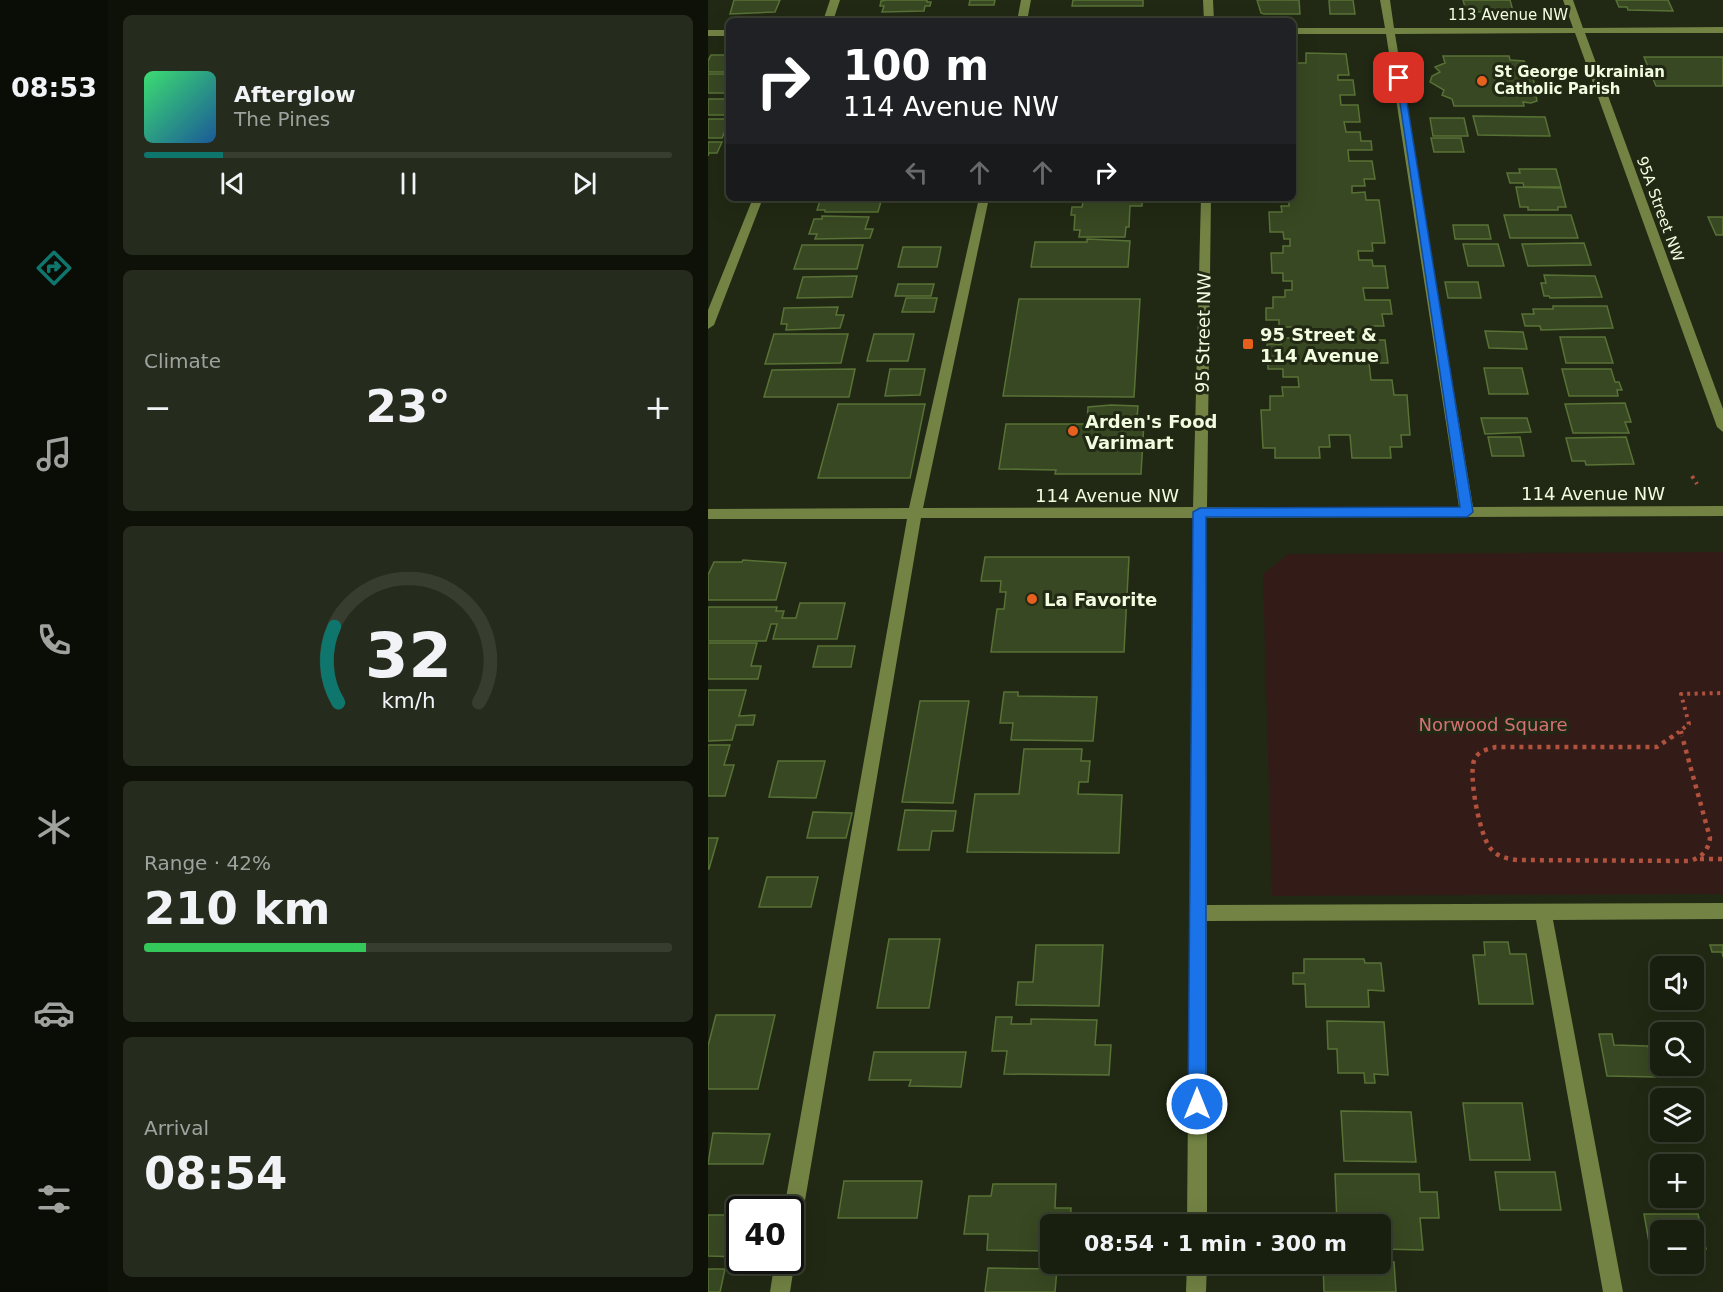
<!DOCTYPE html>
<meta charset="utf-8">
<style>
body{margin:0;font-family:"DejaVu Sans",sans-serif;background:#262c1d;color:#f1f3f6;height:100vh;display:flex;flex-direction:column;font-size:22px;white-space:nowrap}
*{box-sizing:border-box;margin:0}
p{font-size:20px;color:#9fa29e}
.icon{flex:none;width:33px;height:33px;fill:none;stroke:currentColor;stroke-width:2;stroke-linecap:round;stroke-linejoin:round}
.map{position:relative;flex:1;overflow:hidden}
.panel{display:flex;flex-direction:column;gap:15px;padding:15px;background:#0e1108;width:600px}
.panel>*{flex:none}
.guide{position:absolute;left:18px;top:18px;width:570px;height:183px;border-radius:9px;box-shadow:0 6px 24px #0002,0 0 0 2px #373d2f;background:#202124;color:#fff;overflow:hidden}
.buttons{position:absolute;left:942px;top:956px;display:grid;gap:12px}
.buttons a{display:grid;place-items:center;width:54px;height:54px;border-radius:9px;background:#191f0f;box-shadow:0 6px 24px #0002,0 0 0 2px #373d2f;font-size:30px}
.speed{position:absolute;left:18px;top:1196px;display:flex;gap:12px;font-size:30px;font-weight:700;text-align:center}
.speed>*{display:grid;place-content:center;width:78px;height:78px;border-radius:50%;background:#191f0f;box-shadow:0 6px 24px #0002,0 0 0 2px #373d2f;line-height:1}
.speed .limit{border:3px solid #111;border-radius:9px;background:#fff;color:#111}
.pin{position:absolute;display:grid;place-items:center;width:51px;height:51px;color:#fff;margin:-26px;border-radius:12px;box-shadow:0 3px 9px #0006}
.me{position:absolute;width:66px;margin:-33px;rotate:0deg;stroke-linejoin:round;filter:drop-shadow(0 0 4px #0008)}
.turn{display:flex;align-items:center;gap:21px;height:126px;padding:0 18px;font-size:27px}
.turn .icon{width:78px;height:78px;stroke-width:2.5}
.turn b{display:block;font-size:42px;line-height:51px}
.lanes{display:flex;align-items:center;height:57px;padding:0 18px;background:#0003;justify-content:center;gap:30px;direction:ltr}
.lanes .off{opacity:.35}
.big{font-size:45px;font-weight:700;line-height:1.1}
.panel .tile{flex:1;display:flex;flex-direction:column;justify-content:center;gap:9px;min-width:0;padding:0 21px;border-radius:9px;background:#262c1d}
.panel .dial{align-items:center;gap:0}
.dial svg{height:156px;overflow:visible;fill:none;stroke:#373d2f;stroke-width:7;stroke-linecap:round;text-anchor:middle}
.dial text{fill:#f1f3f6;stroke:none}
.song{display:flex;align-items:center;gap:18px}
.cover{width:72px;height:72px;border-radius:9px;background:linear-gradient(135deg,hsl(140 70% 55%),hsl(210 70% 35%))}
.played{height:6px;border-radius:3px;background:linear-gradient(90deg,#0f766e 15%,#373d2f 15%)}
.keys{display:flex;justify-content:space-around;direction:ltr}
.heat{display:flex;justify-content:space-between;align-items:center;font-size:33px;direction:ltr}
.charge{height:9px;border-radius:4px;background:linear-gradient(90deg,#34c759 42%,#373d2f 0)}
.trip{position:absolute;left:332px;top:1214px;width:351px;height:60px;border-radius:9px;background:#191f0f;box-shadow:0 6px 24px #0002,0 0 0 2px #373d2f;font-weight:700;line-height:60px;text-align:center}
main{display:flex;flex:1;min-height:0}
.dock{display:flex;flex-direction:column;width:108px;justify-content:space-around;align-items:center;background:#0a0c06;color:#9fa29e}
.dock .icon{width:42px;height:42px}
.dock .selected{color:#0f766e}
.dock b{font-size:27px;color:#f1f3f6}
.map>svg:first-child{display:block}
</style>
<main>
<nav class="dock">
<b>08:53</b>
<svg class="icon selected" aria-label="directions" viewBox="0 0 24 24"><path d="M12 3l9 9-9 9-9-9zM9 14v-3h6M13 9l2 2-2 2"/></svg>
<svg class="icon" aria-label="music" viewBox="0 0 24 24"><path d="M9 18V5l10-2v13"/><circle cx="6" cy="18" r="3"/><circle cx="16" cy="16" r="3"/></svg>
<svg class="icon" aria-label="phone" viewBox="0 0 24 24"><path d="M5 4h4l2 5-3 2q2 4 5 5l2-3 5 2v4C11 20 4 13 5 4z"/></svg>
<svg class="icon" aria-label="climate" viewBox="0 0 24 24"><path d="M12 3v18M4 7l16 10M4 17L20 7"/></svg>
<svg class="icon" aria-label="car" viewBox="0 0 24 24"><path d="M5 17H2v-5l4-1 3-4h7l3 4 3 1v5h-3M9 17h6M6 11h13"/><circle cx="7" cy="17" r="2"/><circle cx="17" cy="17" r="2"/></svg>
<svg class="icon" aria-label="filters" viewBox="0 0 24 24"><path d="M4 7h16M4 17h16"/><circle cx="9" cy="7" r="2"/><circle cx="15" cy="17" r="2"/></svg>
</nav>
<section class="panel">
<div class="tile">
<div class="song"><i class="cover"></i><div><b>Afterglow</b><p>The Pines</p></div></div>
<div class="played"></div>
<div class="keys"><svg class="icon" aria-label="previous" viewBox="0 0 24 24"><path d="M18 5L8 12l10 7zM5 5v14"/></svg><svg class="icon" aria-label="pause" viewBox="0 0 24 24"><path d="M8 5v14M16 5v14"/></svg><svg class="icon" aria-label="next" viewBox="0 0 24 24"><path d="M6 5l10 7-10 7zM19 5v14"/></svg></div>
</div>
<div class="tile"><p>Climate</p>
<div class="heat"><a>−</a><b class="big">23°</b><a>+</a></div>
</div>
<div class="tile dial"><svg viewBox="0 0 100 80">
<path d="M14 69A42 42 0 1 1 86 69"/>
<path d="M14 69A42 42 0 0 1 12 30" stroke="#0f766e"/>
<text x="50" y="56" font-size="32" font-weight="700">32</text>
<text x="50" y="72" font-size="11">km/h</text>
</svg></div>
<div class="tile"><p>Range · 42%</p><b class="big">210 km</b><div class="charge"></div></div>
<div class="tile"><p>Arrival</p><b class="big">08:54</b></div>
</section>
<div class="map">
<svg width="1015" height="1292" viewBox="0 0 1015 1292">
<rect width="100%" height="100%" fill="#212914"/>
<path fill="#331c17" d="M1015,552V894L564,896L555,574L580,554Z"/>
<path fill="#384822" stroke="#587236" stroke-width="1.5" d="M26,0H72L67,12L22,14Z
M178,0H219V2H223L222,6H217L216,11L174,12L176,6H172L173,1Z
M262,0H287L286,5H261Z
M365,0H435V6H364Z
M549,0H591L592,14H556L553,13Z
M621,0H645L647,14H622Z
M755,0H802L805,11L765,12L764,7H757Z
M908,0H960L965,11L920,10L919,7H911Z
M598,53L638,54L641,75H630V80H645L647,95H632L633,105H650L652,122H636L638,132H652L653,141H663L664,150H640L641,161H664L667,179H656L657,186H644V193L657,192L658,200H671L677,243H664L665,251H650L651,260H664L665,266H677L680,288H655L657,300H682L684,314H674L676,326H657L659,340H677L680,363H661L663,380H684L686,395H699L702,435H693L694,447H682L683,458H644L642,435H621L622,447H611L612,458H567V448H555L553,410H562V396H575L574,387H591L590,377H575V369H560L559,344H573V338H588L587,327H571V320H558V308H565V297H577V290H584V281H575V273H564L563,253H575V246H582V239H576L575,232H562L561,212H574L573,206H581V198H585V63H598Z
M3,55H21V72H0V61Z
M735,56H801L802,60L816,61L819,65L813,70H822L829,91H820V93L828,96L829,101L823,103L815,102L816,106H746L744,99L734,95L736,90L722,82L724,76L732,72L727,67L737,63Z
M936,57H1015V86H948Z
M0,74H21V93H0Z
M0,99H21V115H0Z
M765,116L837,117L842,136L770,135Z
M722,118H756L760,136H725Z
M0,119H21V131H17L14,138H0Z
M723,138H753L756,152H726Z
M0,142H14L9,153H1L0,156Z
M811,169H848L853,187H816L815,183H802L799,173H812Z
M808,187L853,188L858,207H850V210H820V207H812Z
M113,198H174L170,212H117V210H109Z
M375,202H434V206H422L421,227H418L417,237H371L372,230H366L367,215H363L364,207H374Z
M796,215H863L870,238H802Z
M114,216L161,217L157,229H165L162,238L107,239L109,234H101L106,219H114Z
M1000,217H1015V235H1008Z
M745,225H780L783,239H747Z
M379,239L422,241L420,267H323L327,242H379Z
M876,243L883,265L820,266L814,244Z
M755,244H790L796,266H760Z
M94,245H155L149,269H86Z
M195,247H233L229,267H190Z
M836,275L887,276L894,297L842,298L841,296H836L833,283H838Z
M149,276L144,297L89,298L95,277Z
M737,282H770L773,298H740Z
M190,284H226L223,296H187Z
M198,298H229L226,312H194Z
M311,299H432L426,397L295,396Z
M845,306H899L905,328L833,330L832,326H817L814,314H826L825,309H845Z
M130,307L128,315H136L132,328L78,330L79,324H73L76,308Z
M777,331L815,332L819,349L781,348Z
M66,334H140L133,363L57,364Z
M166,334H206L200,361H159Z
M852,337H897L905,363H858Z
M776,368H814L820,394H781Z
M147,369L141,397H56L64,370Z
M182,369H217L212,395L177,396Z
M854,369H903L907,382H911L914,390H909L910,396H861Z
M917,403L923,422H917L921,433H865L857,404Z
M130,404H217L202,478H110Z
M403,405L430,406L429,419H423V422H436L433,474H347L348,470L291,469L298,424H379L380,407Z
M773,418H819L823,432L777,434Z
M780,437H812L816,456H784Z
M918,437L926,464L878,465L877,461H864L858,438Z
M277,557H421L416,652H283L289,609H296L298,592H292L293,581H273Z
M35,560L78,563L68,600H0V575L6,562H34Z
M92,603H137L129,639H65L69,624H63L58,641H0V607H69L68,611H76L74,618H88Z
M0,643H49L43,666H53L50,679H0Z
M110,646H147L143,667H105Z
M0,690H38L31,716L47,715L45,725H28L24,740L0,741Z
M296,692H310V696L389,697L385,741L303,740L305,723H292Z
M212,701H261L245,803L194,802Z
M0,745H22L16,765H26L17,796H0Z
M316,749H374L373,761H382L380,782H371L370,794L414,795L411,853L259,852L267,794H311Z
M70,761H117L108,798L61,797Z
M197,810L248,811L245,831H224L221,850H190Z
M105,812L144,813L138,838H99Z
M0,838H10L1,869H0Z
M59,877H110L103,907H51Z
M181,939H232L221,1008H169Z
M776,942H800L802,954H818L825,1004H771L765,955H777Z
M328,945H395L391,1006L308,1005L310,982H325Z
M1002,945H1015V957L1014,952H1004Z
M596,959H656L657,963H673L676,991L660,990L661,1007H598L597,984H585V973H596Z
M8,1015H67L50,1089H0V1046Z
M288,1017H304L303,1024H323V1019L389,1020L387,1045H403L401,1075L296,1074L299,1051H284Z
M619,1021L676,1022L680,1075L666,1074L667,1083H657L656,1073H630L629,1049H620Z
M891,1034H904L906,1045L940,1046L947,1077L899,1076Z
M166,1052H258L253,1087L201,1086L203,1080H161Z
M755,1103H814L822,1160H762Z
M633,1111L703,1112L708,1162L636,1161Z
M5,1133L62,1134L55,1164H0Z
M787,1172H847L853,1210H792Z
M627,1174H711L712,1192H729L731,1218H712L715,1250L672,1249V1224H629Z
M136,1181H214L209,1218H130Z
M285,1184H348L347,1208H363L362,1224H342V1251L279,1250L280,1234H256L261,1196H283Z
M936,1214H990L998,1249H986V1230H952V1248H942Z
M0,1215H32V1257L0,1256Z
M686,1262L688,1292H616L615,1263Z
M280,1268L349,1269L347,1292H277Z
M0,1269H17L12,1292H0Z"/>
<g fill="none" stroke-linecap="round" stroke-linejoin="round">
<path stroke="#b1513e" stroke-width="4" stroke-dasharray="3 4.5" stroke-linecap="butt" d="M984,476L989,484
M973,731L975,738
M963,738L981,724L973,694L1015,693"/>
<path stroke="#b1513e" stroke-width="4.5" stroke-dasharray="4 5" stroke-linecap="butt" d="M965,736L949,747H788C781,749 772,750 767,758C759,772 772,838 783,849C790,857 800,859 809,860L982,861C994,857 1000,851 1002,838L974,736
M992,859H1015"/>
<path fill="#728344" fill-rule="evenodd" d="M122,0H132L125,21H115Z
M313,0H323L319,21H309Z
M495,0H505L506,21H496Z
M672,0H682L686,28H865L855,0H865L875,28L1015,27V33H877L1015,409V432L1009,427L867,33L687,34L765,507L1015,506V516L498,518L499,905L1015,903V919L845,920L915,1292H895L828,920L499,921V1224H479L485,518H213L92,1230L89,1237L82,1240V1209H76L199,519H0V509L201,508L271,198H281L215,508L485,507L493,198H503L499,507H751L678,34H585V28H677Z
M0,30H21V36H0Z
M45,198H55L6,325L0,329V310Z
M82,1252L87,1260L82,1292H62L67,1260H82Z
M479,1263H499L498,1292H478Z"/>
</g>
<path fill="#1a73e8" stroke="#114b97" stroke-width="1.5" d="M688,76L695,78L765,512L759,517H498V1104L495,1111L489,1113L483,1111L480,1104L485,512L492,508L752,507Z"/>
<g fill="#e8601e" stroke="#212914" stroke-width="2">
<circle cx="774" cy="81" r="6"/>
<rect x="534" y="338" width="12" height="12" rx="3"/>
<circle cx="365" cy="431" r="6"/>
<circle cx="324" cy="599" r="6"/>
</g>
<g text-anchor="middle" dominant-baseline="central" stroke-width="6" stroke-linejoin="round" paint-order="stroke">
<g font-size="15" fill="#f2fcdf" stroke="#212914">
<text x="800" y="15">113 Avenue NW</text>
<text transform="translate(952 209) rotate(70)">95A Street NW</text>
</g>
<g font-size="15" font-weight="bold" fill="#f2fcdf" stroke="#212914" text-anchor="start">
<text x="786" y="72">St George Ukrainian<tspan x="786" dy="17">Catholic Parish</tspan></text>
</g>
<g font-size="18" fill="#f2fcdf" stroke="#212914">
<text transform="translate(495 333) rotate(-89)">95 Street NW</text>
<text x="885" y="493">114 Avenue NW</text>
<text x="399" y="495">114 Avenue NW</text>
</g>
<g font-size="18" font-weight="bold" fill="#f2fcdf" stroke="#212914" text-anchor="start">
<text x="552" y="334">95 Street &amp;<tspan x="552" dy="21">114 Avenue</tspan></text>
<text x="377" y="421">Arden's Food<tspan x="377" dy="21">Varimart</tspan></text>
<text x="336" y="599">La Favorite</text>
</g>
<g font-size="18" fill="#d67173" stroke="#212914">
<text x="785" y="724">Norwood Square</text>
</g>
</g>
</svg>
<div class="buttons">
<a><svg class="icon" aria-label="sound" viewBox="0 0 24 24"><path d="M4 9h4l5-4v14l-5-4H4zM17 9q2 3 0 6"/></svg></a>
<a><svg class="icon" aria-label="search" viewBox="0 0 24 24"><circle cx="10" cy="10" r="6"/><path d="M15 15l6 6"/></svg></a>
<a><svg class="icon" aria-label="layers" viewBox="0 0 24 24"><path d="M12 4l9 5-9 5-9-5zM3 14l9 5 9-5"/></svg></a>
<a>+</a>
<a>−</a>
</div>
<div class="speed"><div class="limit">40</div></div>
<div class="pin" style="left:691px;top:78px;background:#d93025"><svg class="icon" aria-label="arrive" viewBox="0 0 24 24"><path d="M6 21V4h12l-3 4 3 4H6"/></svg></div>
<svg class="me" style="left:489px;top:1104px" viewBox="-20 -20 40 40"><circle r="17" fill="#1a73e8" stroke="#fff" stroke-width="3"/><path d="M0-11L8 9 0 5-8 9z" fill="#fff"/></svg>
<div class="trip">08:54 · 1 min · 300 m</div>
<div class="guide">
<div class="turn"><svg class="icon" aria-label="right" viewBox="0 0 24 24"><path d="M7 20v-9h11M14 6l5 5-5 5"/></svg><div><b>100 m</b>114 Avenue NW</div></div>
<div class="lanes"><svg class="icon off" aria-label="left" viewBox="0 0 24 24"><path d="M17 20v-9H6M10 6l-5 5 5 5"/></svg><svg class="icon off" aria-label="ahead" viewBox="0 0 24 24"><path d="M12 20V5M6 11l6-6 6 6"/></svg><svg class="icon off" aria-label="ahead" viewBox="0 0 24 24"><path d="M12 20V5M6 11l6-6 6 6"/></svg><svg class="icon" aria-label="right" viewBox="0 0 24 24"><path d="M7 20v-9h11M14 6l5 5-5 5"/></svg></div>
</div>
</div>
</main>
